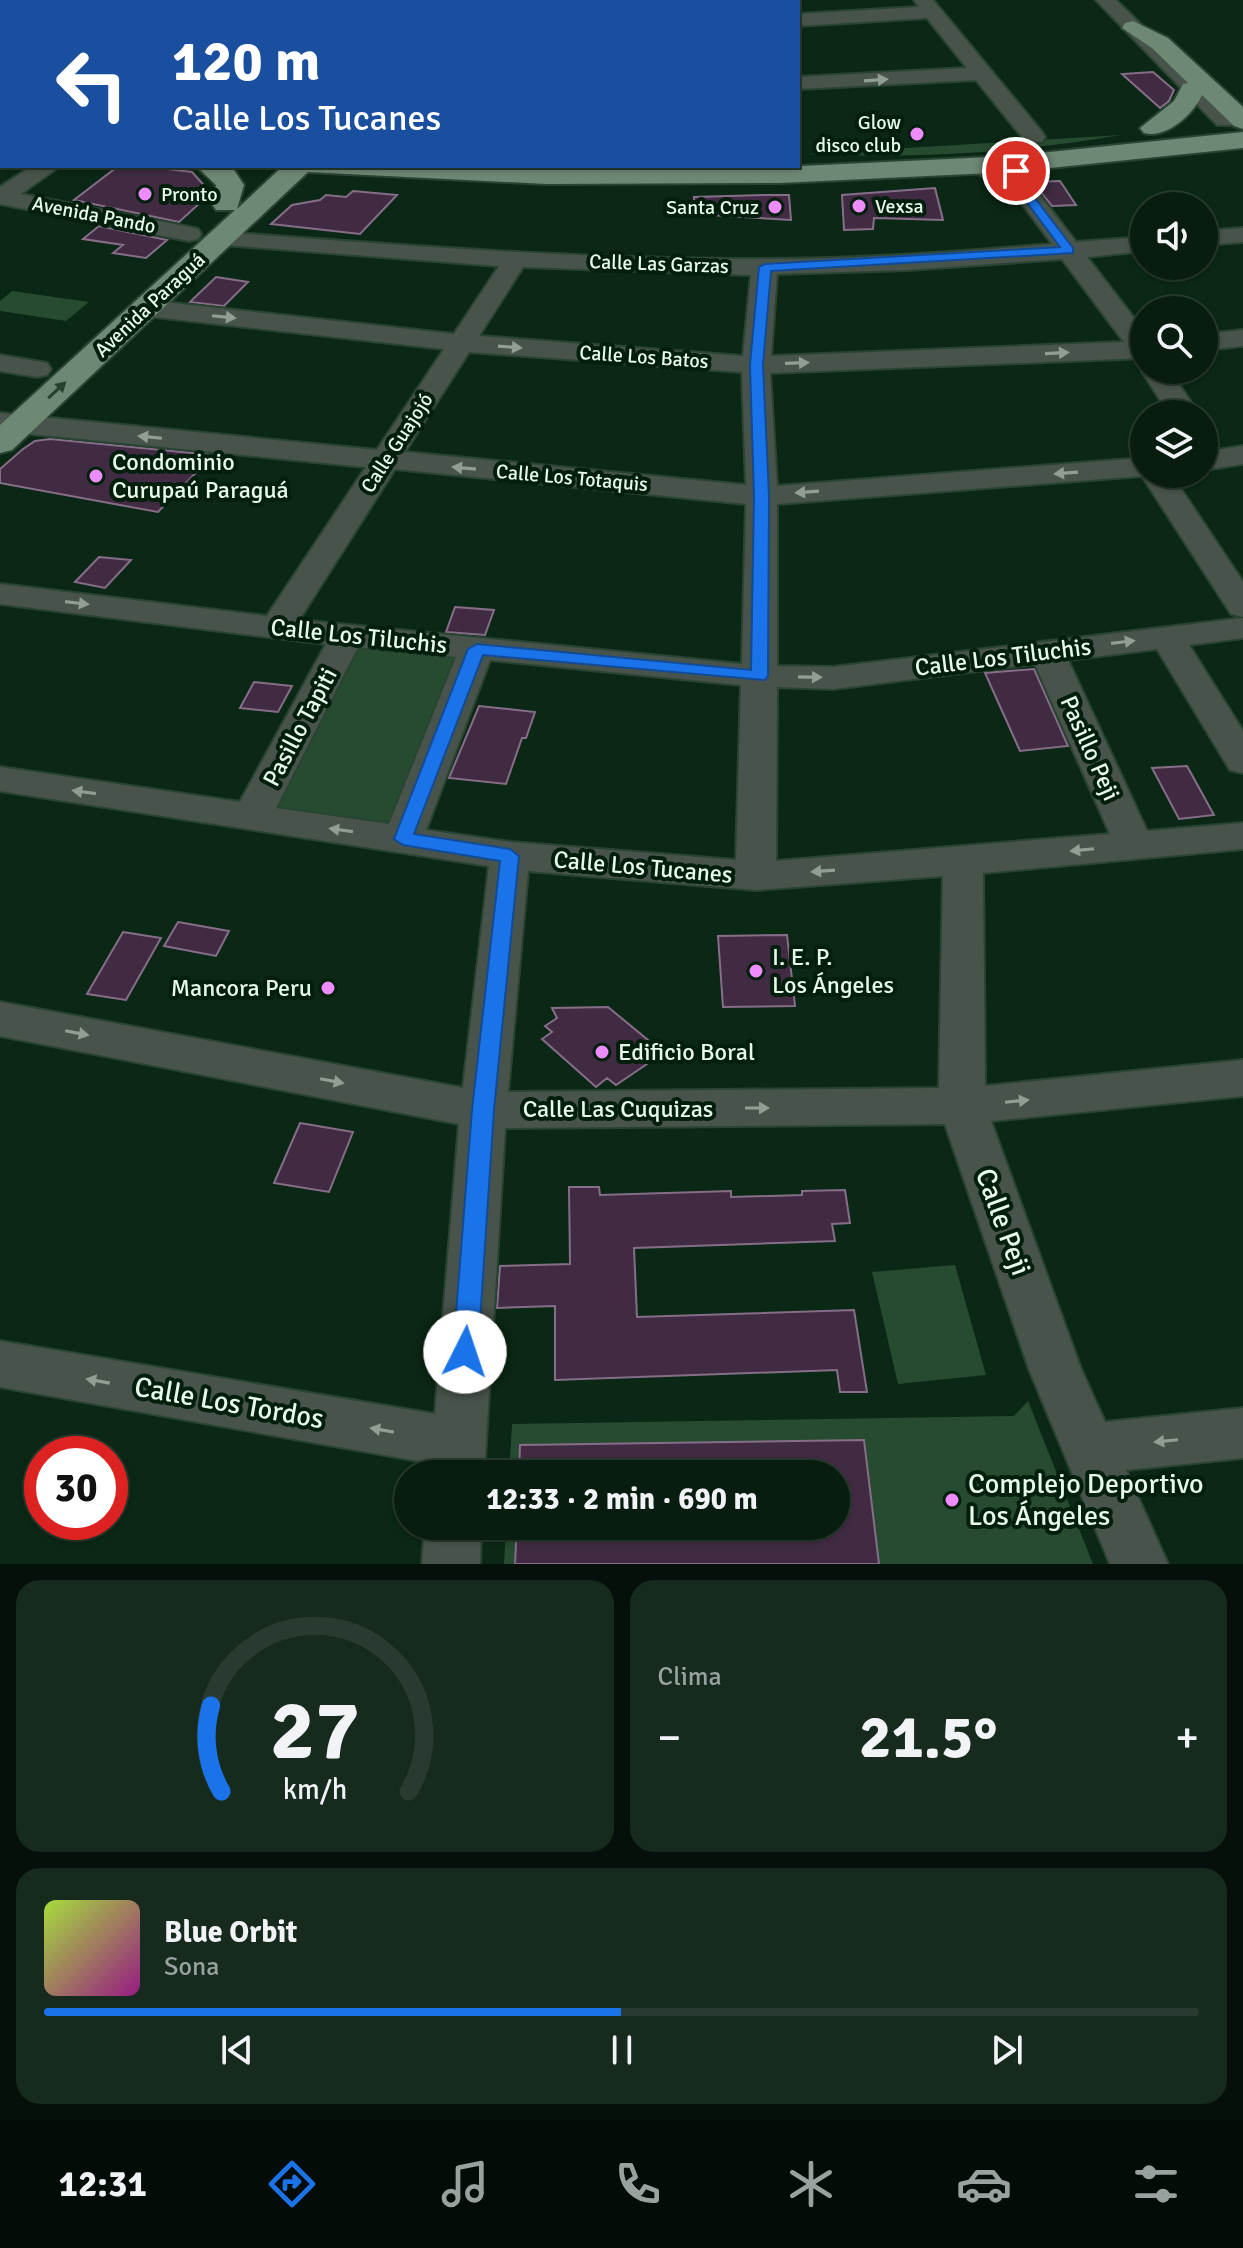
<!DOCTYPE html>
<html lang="es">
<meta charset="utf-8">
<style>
body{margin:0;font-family:Signika,sans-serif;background:#162a1e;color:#f1f3f6;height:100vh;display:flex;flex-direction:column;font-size:30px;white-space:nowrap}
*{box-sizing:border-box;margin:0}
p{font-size:26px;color:#98a29f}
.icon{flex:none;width:44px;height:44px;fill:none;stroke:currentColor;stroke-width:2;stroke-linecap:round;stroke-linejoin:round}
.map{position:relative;height:1564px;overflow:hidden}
.details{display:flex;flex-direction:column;gap:16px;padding:16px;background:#041009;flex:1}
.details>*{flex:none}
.banner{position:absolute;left:0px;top:0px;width:800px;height:168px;box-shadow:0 2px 6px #0004,0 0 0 2px #293b30;background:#1a4fa0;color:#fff;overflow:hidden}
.tools{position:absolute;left:1130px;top:192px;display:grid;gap:16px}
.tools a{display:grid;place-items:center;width:88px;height:88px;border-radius:50%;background:#081d10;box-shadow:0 2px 6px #0004,0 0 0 2px #293b30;font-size:40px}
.speed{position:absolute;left:24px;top:1436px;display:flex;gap:16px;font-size:40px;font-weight:700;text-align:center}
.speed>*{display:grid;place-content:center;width:104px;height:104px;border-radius:50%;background:#081d10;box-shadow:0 2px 6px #0004,0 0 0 2px #293b30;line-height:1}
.speed .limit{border:12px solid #d22;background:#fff;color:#111}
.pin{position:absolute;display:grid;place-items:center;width:68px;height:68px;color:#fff;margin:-34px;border:4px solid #fff;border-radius:50%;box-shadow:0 2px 8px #0007}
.me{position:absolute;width:88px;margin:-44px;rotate:4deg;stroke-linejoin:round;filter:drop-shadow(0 0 6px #0008)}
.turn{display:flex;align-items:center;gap:28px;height:168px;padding:0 40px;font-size:36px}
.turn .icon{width:104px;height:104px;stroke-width:2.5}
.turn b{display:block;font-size:56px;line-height:68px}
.big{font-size:60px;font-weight:700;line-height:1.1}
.details .widget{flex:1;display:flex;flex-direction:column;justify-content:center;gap:12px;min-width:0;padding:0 28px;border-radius:24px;background:#162a1e}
.details .dial{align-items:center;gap:0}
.dial svg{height:208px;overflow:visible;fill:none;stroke:#293b30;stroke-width:7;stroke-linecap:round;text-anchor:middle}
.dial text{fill:#f1f3f6;stroke:none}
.song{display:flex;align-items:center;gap:24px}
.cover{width:96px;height:96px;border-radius:12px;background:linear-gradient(135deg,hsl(80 70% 55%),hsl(310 70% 35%))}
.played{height:8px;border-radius:4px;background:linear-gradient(90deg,#1a73e8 50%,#293b30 50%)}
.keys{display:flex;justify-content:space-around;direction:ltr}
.heat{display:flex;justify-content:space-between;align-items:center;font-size:44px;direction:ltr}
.details .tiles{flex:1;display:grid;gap:16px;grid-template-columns:1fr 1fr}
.widget:last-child{grid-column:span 2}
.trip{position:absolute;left:394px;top:1460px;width:456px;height:80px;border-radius:40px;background:#081d10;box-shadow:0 2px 6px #0004,0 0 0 2px #293b30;font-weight:700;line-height:80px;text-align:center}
.tabs{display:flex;height:128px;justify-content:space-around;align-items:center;background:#030c06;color:#98a29f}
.tabs .icon{width:56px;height:56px}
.tabs .selected{color:#1a73e8}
.tabs b{font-size:36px;color:#f1f3f6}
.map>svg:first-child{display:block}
</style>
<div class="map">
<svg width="1243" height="1564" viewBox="0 0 1243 1564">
<rect width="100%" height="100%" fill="#0b2715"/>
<path fill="#264b31" d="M1121,135C1018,153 911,159 807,154Z
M12,291L89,302L66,321L0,311V301Z
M353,644L466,658L396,830L268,810Z
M955,1265L986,1375L898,1384L872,1272Z
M1028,1401L1093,1564H504L506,1526H836V1474H509L512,1424L1014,1416Z"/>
<path fill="#402b42" stroke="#866e89" stroke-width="2" d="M1153,72L1174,90L1169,101L1160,108L1122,74Z
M143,166L192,172L211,193L179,222L74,200L117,167L139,169Z
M1060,181L1076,205L1052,206L1033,182Z
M935,188L943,220L874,218L873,229L844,230L842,195Z
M353,191L397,195L360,234L271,224L292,205L320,200L326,195L346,197Z
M763,195H789L791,220L694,214V197Z
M99,226L167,240L146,258L113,253L123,245L83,239Z
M216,277L248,282L224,306L190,302Z
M50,439L213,455L158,512L0,483V469L23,449L35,441Z
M99,557L131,560L105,588L75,582Z
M455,607L494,610L485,635L446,632Z
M1034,669L1068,746L1020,751L985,673Z
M254,682L292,686L278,712L240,708Z
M479,706L535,712L526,738H522L506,784L449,778Z
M1187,766L1214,815L1179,819L1152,768Z
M178,922L229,931L216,956L164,946Z
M123,932L161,938L126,1000L87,994Z
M787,935L795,1006L723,1007L718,936Z
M608,1007L648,1040L647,1064L616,1085L607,1078L596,1087L542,1039L552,1032L545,1026L557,1018L552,1008Z
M300,1123L353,1132L329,1192L274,1183Z
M569,1187H599L600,1195L731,1191V1197L802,1195V1191L845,1190L850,1223L832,1224L835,1241L634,1248L637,1317L854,1310L867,1392H840L837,1370L555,1380V1306L497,1308L500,1266L570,1264Z
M864,1440L879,1564H515L517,1526H836V1474H519L520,1445Z"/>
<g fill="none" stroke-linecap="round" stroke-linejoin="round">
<g stroke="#2a4433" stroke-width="4">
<path id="minor" d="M914,0H933L1042,132L1045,137L1042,142H1026L976,80L798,89V77L967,68L927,18L798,26V14L919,7Z
M1096,0H1116L1233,115L1236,120L1233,125H1217Z
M2,24V36L0,37V25Z
M977,159L1025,176L1076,242L1144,237V251L1087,257L1144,331V358L770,373L777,486L1144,458V474H1171L1243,582V617L1231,614L1142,476L777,504V666L833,667L1243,618V638L1189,645L1243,731V773L1230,770L1157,649L1068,660L1147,831L1243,823V849L983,873L985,1086L1243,1060V1096L991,1121L1081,1369L1105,1422L1243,1408V1458L1126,1470L1168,1564H1110L1029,1369L945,1124L505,1128L484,1474H430V1463L0,1387V1341L435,1414L459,1124L0,1036V1002L463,1088L489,866L0,791V767L240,802L326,644L0,604V584L267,616L366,467L0,431V413L377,450L444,349L146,316L137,314L133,308L137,302L146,300L454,334L499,266L212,244L209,239L212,234L221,232C403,245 585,260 767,259C862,259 957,252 1052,244L1009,186L969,171L965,166L969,161ZM1062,259L1124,342L771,356L777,274L907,270ZM523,267L751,275L743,356L479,336ZM469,352L742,372L746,485L405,452ZM395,469L746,504L742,664L299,620ZM358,647L456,657L389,824L276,808ZM490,660L741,685L736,860L510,842L426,830ZM1035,664L1110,834L776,861L777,687L833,689ZM528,871L756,890L943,876L939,1088L508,1092Z
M32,166H60L21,194L189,227L198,229L201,234L198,239L189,241L0,204V187Z
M1243,228V242L1204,245V231Z
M1243,330V346L1204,350V334Z
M0,355L47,363L51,369L47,375L37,377L0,371Z
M1144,366V370H1169L1199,414H1169L1141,370Z
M1243,446V464L1204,470V452Z
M425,1526H481L480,1564H422Z"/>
</g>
<g stroke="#2a4433" stroke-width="4">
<path id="major" d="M1133,21L1168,38L1243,107V129L1234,126L1202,95C1193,115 1166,139 1144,133L1140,128L1174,101L1183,84L1188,83L1152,48L1122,28L1125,23Z
M0,103H2V119H0Z
M1243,132V148L1012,172L780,183L547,184L308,172L12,450L0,453V425L235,210H216L212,204L216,185L196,166L232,167L244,185L237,209L283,166L780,167L1012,156Z"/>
</g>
<use href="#minor" fill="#48544b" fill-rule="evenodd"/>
<use href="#major" fill="#6d8874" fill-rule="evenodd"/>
</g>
<defs><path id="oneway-solid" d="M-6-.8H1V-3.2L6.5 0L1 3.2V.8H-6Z" transform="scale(2)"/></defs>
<g fill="#909e93">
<use href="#oneway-solid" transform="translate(876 80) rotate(-4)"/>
<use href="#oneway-solid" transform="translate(224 317) rotate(6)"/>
<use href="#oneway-solid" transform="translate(510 347) rotate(4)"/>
<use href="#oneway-solid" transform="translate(1057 353) rotate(-3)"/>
<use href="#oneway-solid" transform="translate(797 363) rotate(-2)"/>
<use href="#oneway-solid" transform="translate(150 437) rotate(-174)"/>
<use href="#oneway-solid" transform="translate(464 468) rotate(-175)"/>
<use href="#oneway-solid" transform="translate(1066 473) rotate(176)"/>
<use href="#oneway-solid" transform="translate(807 492) rotate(176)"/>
<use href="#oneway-solid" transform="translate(77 603) rotate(7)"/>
<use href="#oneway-solid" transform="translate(1123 642) rotate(-7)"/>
<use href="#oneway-solid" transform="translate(810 677) rotate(1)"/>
<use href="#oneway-solid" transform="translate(84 792) rotate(-172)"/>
<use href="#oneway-solid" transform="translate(341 830) rotate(-172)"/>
<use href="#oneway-solid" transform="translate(1082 850) rotate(174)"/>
<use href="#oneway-solid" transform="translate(823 871) rotate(176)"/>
<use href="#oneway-solid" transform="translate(77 1033) rotate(11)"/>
<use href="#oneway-solid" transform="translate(332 1081) rotate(11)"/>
<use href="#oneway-solid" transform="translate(1017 1101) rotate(-6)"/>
<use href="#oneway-solid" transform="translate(757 1108)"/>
<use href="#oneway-solid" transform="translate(98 1381) rotate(-170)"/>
<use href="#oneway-solid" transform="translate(382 1430) rotate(-170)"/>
<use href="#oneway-solid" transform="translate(1166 1441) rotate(174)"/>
</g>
<use fill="#274330" href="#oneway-solid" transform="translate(57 390) rotate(-43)"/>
<path fill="#1a73e8" stroke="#114b97" stroke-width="2" d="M1012,168H1020L1022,181L1073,248V253L771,271L763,365L769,496L768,676L765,680L483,655L414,834L510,849L519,856L494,1110L478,1352L474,1360L465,1363L457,1360L453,1352L472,1110L500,861L403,845L394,839L468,649L477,644L751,670L754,496L750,365L759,267L765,264L1060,247L1011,181Z"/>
<g fill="#ed8cfa" stroke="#021e0c" stroke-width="3">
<circle cx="917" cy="134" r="8"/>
<circle cx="145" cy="194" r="8"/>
<circle cx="859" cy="206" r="8"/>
<circle cx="775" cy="207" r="8"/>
<circle cx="96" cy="476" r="8"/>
<circle cx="756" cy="971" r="8"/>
<circle cx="328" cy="988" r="8"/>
<circle cx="602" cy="1052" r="8"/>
<circle cx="952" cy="1500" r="8"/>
</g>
<g text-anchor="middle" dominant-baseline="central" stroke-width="8" stroke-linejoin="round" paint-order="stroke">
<g font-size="20" fill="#e8f9ec" stroke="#021e0c" text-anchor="end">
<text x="901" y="122">Glow<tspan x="901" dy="23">disco club</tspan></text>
<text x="161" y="194" text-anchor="start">Pronto</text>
<text x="875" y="206" text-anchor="start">Vexsa</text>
<text x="759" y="207">Santa Cruz</text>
</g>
<g font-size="20" fill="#e8f9ec" stroke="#021e0c">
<text transform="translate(94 215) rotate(11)">Avenida Pando</text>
<text transform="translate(659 264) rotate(2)">Calle Las Garzas</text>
<text transform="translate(150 305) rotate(-43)">Avenida Paraguá</text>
<text transform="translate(644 357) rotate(4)">Calle Los Batos</text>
<text transform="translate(397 443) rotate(-57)">Calle Guajojó</text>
<text transform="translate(572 478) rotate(5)">Calle Los Totaquis</text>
</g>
<g font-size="24" fill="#e8f9ec" stroke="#021e0c" text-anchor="start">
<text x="112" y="462">Condominio<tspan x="112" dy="28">Curupaú Paraguá</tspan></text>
<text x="772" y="957">I. E. P.<tspan x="772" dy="28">Los Ángeles</tspan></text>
<text x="312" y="988" text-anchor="end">Mancora Peru</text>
<text x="618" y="1052">Edificio Boral</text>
</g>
<g font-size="24" fill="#e8f9ec" stroke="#021e0c">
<text transform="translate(359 636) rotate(6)">Calle Los Tiluchis</text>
<text transform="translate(1003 657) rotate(-7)">Calle Los Tiluchis</text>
<text transform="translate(300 727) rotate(-62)">Pasillo Tapiti</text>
<text transform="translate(1090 748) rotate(66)">Pasillo Peji</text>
<text transform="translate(643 867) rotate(5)">Calle Los Tucanes</text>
<text x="618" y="1109">Calle Las Cuquizas</text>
</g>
<g font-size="28" fill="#e8f9ec" stroke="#021e0c">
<text transform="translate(1003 1222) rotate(70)">Calle Peji</text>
<text transform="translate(229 1403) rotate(10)">Calle Los Tordos</text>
</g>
<g font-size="28" fill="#e8f9ec" stroke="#021e0c" text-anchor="start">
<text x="968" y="1484">Complejo Deportivo<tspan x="968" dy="32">Los Ángeles</tspan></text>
</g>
</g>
</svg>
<div class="tools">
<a><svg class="icon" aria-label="sound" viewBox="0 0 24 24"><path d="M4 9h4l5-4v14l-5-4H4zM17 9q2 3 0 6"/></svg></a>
<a><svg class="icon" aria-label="search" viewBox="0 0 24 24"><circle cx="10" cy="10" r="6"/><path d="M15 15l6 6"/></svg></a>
<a><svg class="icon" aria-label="layers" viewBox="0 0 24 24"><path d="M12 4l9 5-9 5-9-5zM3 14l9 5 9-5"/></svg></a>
</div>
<div class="speed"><div class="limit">30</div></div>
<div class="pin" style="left:1016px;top:171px;background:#d93025"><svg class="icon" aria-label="arrive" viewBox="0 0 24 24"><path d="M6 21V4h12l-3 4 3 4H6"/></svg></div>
<svg class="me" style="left:465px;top:1352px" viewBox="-20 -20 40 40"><circle r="19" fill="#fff"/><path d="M0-13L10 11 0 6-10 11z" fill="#1a73e8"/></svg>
<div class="trip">12:33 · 2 min · 690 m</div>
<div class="banner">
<div class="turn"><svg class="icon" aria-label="left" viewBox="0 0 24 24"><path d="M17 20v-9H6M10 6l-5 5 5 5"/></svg><div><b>120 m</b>Calle Los Tucanes</div></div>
</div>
</div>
<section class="details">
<div class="tiles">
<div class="widget dial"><svg viewBox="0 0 100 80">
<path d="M14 69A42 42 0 1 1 86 69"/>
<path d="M14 69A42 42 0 0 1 10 36" stroke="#1a73e8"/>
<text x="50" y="56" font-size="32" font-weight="700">27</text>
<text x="50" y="72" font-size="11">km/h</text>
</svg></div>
<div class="widget"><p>Clima</p>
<div class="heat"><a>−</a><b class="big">21.5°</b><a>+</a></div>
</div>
<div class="widget">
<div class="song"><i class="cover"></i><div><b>Blue Orbit</b><p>Sona</p></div></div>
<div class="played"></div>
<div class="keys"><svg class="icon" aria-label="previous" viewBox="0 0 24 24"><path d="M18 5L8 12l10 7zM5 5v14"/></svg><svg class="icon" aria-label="pause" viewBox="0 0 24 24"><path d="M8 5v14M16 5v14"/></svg><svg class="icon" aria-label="next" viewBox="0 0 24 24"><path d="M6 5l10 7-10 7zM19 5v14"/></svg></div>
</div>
</div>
</section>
<nav class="tabs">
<b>12:31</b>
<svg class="icon selected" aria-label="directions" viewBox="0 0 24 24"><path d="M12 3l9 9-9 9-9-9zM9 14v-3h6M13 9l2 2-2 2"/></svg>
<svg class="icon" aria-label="music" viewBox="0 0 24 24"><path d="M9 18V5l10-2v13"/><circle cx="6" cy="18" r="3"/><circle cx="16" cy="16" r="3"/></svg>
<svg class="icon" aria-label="phone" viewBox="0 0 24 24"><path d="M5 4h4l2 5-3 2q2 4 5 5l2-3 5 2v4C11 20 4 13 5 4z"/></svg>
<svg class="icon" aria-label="climate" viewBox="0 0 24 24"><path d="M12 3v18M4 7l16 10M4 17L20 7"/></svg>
<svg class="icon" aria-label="car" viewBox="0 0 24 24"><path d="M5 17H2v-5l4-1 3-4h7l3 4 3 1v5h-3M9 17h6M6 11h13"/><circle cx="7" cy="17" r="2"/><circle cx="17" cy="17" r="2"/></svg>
<svg class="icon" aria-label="filters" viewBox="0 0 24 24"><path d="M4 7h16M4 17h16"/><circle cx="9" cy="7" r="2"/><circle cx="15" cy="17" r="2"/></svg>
</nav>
